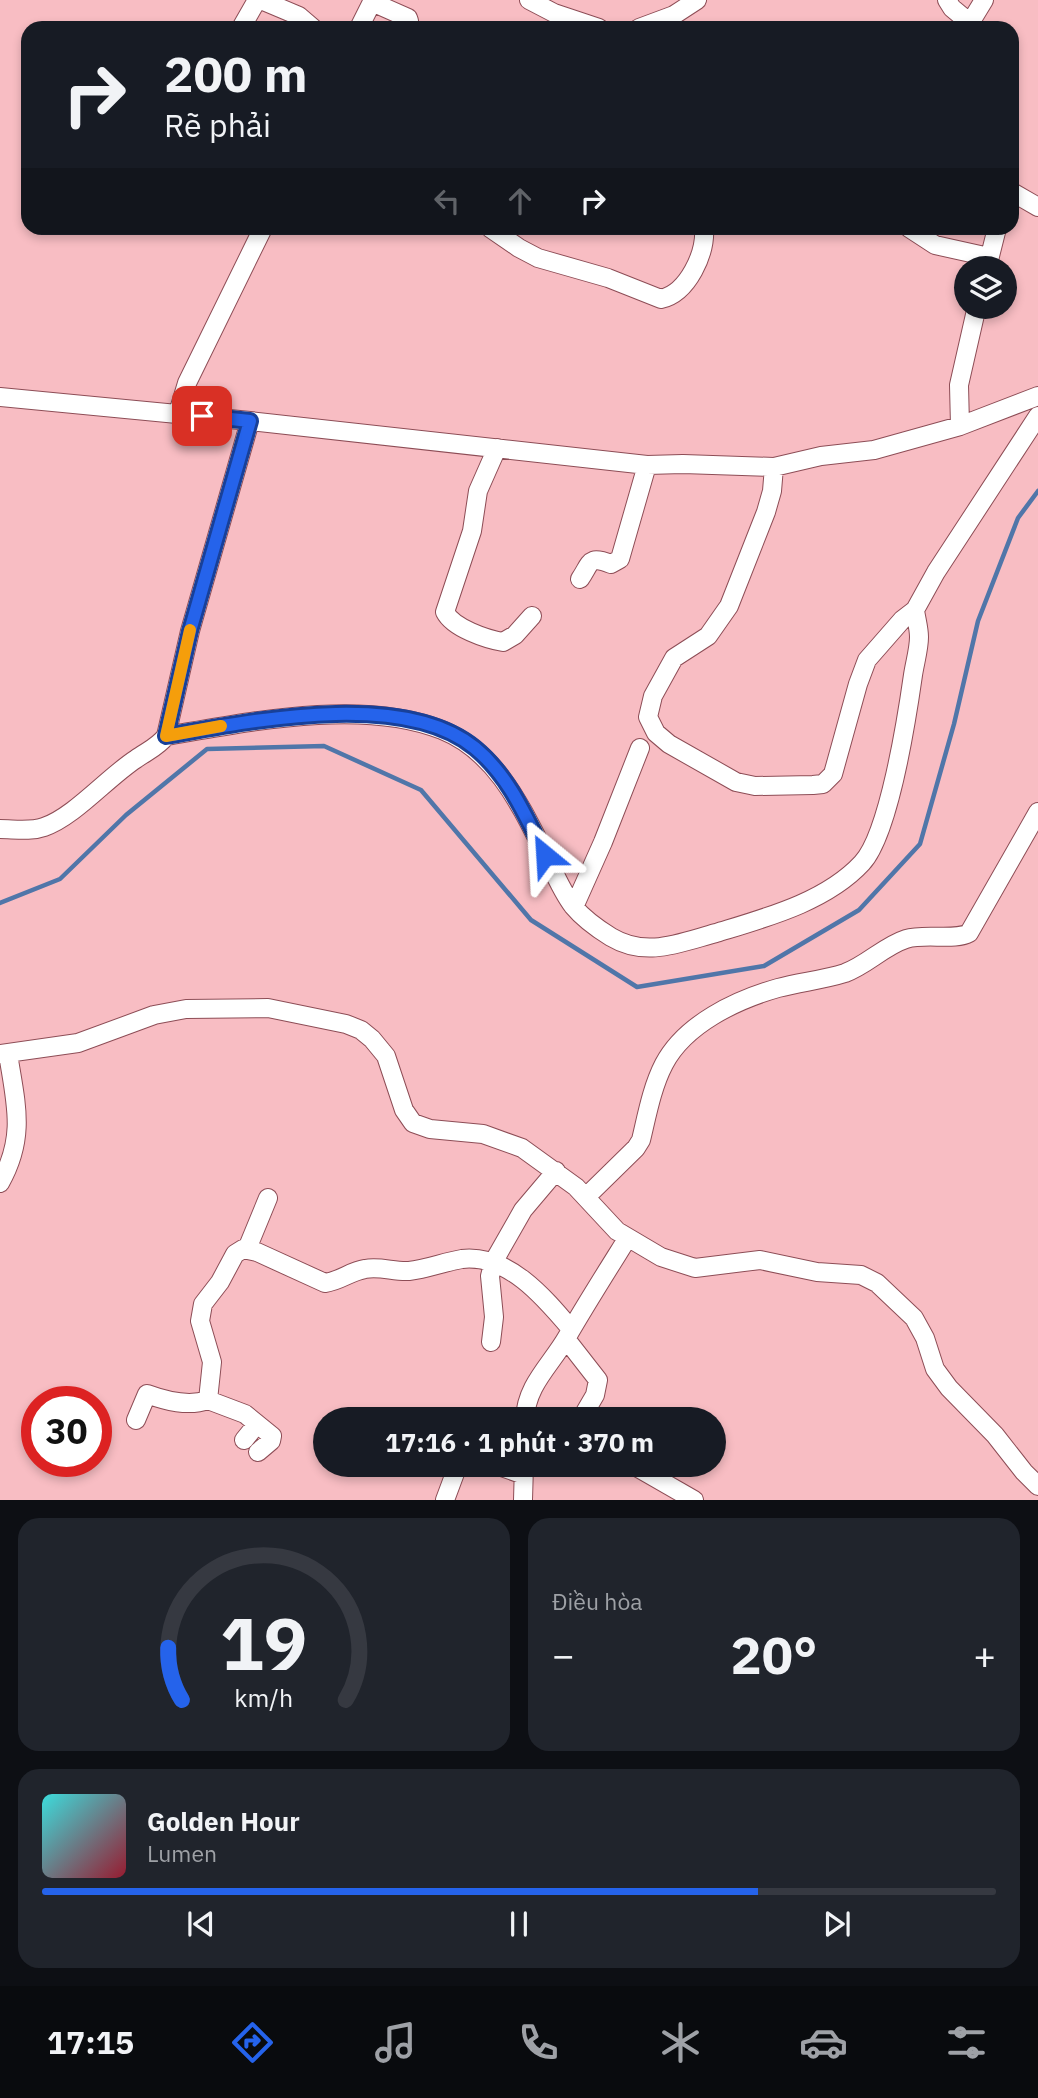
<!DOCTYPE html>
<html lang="vi">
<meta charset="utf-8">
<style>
body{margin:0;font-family:"IBM Plex Sans",sans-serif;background:#20242c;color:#f1f3f6;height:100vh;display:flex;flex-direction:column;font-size:26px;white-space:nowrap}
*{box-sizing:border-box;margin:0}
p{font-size:23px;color:#9ea1a6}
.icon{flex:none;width:38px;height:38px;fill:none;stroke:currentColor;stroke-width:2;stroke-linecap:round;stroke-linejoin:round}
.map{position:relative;height:1500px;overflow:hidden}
.sheet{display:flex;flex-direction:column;gap:18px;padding:18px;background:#0d0f14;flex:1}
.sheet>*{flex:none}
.guide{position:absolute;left:21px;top:21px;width:998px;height:214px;border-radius:21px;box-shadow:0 4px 10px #0003;background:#171b24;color:#f1f3f6;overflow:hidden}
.buttons{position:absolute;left:954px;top:256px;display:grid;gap:14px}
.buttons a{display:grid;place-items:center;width:63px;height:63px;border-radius:50%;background:#171b24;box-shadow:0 4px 10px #0003;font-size:35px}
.speed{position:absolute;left:21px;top:1386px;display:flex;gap:14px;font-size:35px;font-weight:700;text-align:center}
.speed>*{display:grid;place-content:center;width:91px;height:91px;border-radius:50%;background:#171b24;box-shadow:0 4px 10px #0003;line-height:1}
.speed .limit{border:10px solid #d22;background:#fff;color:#111}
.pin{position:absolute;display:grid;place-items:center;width:60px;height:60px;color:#fff;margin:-30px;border-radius:14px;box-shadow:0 4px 10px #0006}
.me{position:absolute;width:77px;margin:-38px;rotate:333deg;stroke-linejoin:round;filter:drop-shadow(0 0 5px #0008)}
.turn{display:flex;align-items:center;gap:24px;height:147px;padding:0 28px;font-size:32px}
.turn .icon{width:91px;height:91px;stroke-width:2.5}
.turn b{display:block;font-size:49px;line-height:60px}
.lanes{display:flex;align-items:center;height:66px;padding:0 28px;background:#0003;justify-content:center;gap:35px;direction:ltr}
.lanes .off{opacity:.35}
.big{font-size:52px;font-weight:700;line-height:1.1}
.sheet .widget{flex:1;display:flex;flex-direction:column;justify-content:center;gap:10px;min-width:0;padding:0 24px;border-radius:21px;background:#20242c}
.sheet .dial{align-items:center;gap:0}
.dial svg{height:182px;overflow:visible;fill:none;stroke:#363941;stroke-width:7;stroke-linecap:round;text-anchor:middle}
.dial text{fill:#f1f3f6;stroke:none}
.song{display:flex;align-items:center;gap:21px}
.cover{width:84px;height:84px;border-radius:10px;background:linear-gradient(135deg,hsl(180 70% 55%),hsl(350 70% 35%))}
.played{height:7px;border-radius:4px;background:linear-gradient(90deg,#2563eb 75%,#363941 75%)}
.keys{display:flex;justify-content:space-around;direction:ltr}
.heat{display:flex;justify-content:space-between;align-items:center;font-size:38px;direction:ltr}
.sheet .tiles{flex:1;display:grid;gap:18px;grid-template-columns:1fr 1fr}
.widget:last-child{grid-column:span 2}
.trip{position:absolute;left:313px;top:1407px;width:413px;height:70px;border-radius:35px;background:#171b24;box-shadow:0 4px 10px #0003;font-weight:700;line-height:70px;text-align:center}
.tabs{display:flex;height:112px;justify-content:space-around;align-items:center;background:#090b0e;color:#9ea1a6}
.tabs .icon{width:49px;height:49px}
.tabs .current{color:#2563eb}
.tabs b{font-size:32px;color:#f1f3f6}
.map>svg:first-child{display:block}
</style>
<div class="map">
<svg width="1038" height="1500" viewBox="0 0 1038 1500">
<rect width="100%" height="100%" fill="#f8bdc3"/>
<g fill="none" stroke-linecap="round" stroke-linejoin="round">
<path stroke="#5076a9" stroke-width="4.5" d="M0,903L60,879L126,815L207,749L324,746L421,790L531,920L637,987L764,966L859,910L920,844L954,724L978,621L1018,518L1038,491"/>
<g stroke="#8d4d56" stroke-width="20">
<path id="street" d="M261,0L299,16L313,28
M529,0L554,13L599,28
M947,0L952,8L976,28
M372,2L408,18L409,21L405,28
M970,23L984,0
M241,28L257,0
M359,28L373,0
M639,28L674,15L697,0
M1012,192L1038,207
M490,228L519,248L538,258L608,278L661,299C688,293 706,253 704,228
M909,228L935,245L989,257
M987,268L997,228
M0,397L250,421L647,465L683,464L774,467L821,456L874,450L960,426L1038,396
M178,413L187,383L263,228
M960,426L959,385L977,306
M497,448L478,491L472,531L445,612C453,628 486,639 503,642L515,635L532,616
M774,467L772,491L766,512L729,606L708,636L674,658L653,696L648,717L656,733L669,744L736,782L755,786L813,785L823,784L833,774L858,684L867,660L902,620L915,610L936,572L1038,416
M580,579C591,563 588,555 611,564L620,559L647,465
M166,736C249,722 362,698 442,730C499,753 523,811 549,862C556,877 563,893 573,906C583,918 598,929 611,937C646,958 679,943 716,933C765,918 826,902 862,863C889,834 907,717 913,675C915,662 919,649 919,637C919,628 916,618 915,610
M0,829C14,829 30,832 44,827C74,817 108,777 136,759C147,751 158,747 166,736L190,631L250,421
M574,907L603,842L640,748
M0,1054L78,1043L154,1015L186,1009L268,1008L346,1024L361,1030L372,1039L386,1056L404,1110L413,1123L430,1129L483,1134L522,1148L576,1187L617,1231L661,1257L695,1268L760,1260L817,1272L861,1275L877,1283L914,1318L925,1338L935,1369L949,1388L995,1435L1024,1472L1038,1486
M0,1183C26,1137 16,1104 8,1054
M586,1197L636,1148L641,1140C647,1115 652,1087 664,1064C685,1024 736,1000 778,988C800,982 823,980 845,973C867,965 884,946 906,939C925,933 955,941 969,933L1038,812
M247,1249L268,1198
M566,1339L598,1380L595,1395L581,1419
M491,1342L494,1317L490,1276L494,1261L523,1210L556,1171
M525,1419C526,1385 551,1365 567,1337C586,1304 607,1271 627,1239
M136,1420L147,1394C166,1401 188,1407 208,1400
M244,1440L257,1424
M258,1452L271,1441L272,1436L245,1414L208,1400L212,1362L200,1321L203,1304L220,1282L235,1254L243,1249L257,1252L325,1283C340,1281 351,1271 365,1269C380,1266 394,1272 409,1271C427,1269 444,1262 462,1259C508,1254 544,1297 571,1329
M496,1465L524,1475
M633,1465L694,1500
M445,1500L458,1465
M523,1500L524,1465"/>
</g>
<use href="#street" stroke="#fff" stroke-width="18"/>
</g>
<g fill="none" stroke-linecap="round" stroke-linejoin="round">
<g stroke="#184099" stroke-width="18">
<path id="route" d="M202,416L250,421L190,631L166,736C251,721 403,689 475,748C509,776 526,817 545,855"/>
</g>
<use href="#route" stroke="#2563eb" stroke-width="12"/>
<path stroke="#f59e0b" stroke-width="12" d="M190,630L166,736L221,726"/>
</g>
</svg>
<div class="buttons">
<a><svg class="icon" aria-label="layers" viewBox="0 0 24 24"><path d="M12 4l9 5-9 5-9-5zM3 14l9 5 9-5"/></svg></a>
</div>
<div class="speed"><div class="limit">30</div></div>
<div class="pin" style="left:202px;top:416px;background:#d93025"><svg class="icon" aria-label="arrive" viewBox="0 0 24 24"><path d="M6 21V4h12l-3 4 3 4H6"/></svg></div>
<svg class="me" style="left:545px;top:855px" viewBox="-20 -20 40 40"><path d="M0-17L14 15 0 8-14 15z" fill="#2563eb" stroke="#fff" stroke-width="4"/></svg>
<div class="trip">17:16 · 1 phút · 370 m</div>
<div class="guide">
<div class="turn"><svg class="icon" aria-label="right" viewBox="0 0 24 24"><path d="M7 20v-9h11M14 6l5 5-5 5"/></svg><div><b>200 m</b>Rẽ phải</div></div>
<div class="lanes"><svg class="icon off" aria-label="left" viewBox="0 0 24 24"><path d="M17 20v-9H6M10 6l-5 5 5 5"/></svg><svg class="icon off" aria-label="ahead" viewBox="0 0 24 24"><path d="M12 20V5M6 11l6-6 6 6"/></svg><svg class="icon" aria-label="right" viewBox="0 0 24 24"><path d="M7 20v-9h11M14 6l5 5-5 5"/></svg></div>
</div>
</div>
<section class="sheet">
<div class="tiles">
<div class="widget dial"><svg viewBox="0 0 100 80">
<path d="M14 69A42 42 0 1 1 86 69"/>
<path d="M14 69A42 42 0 0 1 8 46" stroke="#2563eb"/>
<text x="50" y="56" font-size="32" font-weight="700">19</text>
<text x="50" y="72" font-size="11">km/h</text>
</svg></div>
<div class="widget"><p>Điều hòa</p>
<div class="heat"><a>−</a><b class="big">20°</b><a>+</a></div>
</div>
<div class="widget">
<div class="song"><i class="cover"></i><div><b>Golden Hour</b><p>Lumen</p></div></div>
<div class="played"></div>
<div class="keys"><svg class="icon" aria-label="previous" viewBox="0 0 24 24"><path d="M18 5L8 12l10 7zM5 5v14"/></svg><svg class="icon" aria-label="pause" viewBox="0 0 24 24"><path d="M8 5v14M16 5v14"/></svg><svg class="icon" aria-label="next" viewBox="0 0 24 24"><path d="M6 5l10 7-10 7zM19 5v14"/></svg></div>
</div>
</div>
</section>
<nav class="tabs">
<b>17:15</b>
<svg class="icon current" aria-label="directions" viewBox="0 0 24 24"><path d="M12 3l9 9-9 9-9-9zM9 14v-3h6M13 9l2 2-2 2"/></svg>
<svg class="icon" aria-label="music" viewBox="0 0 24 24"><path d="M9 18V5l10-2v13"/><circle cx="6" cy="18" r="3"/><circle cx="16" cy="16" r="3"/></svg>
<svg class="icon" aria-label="phone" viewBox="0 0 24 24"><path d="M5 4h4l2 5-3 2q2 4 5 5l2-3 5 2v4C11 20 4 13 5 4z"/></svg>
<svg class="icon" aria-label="climate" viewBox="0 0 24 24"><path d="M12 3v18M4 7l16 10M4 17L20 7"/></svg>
<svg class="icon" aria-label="car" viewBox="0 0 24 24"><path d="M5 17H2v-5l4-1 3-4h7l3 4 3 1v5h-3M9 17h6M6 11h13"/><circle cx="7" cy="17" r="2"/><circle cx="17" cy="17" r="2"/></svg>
<svg class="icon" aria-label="filters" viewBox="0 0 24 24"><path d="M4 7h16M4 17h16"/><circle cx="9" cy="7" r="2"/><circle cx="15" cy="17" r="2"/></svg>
</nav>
